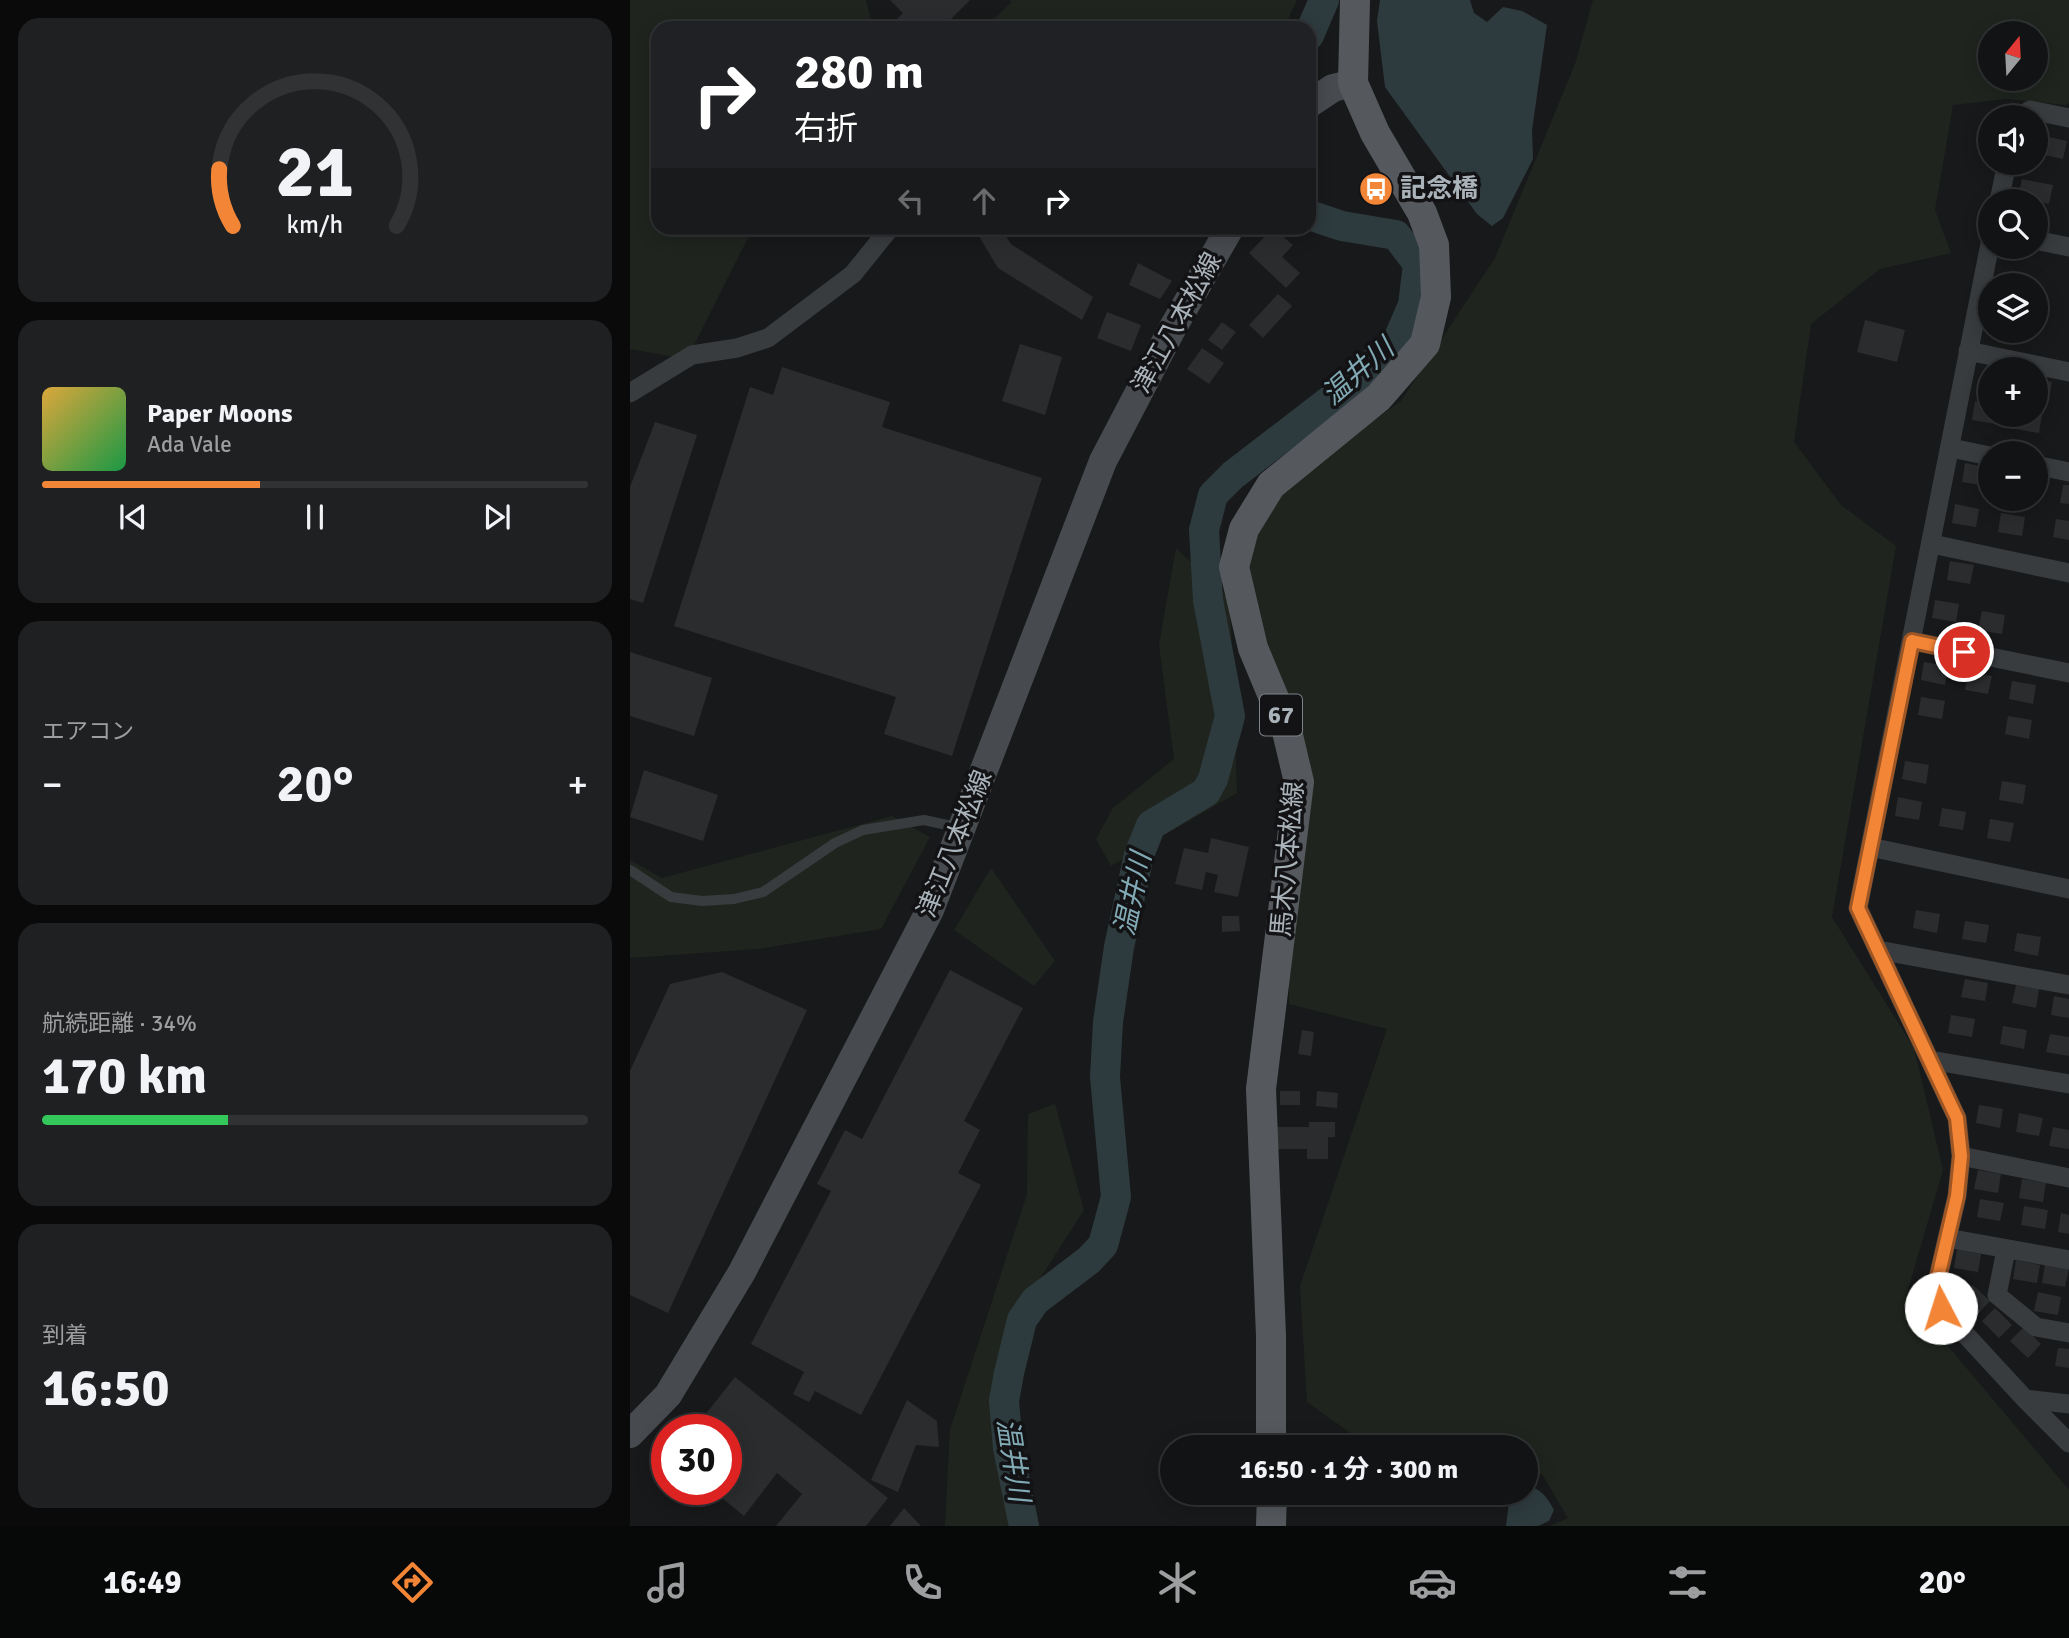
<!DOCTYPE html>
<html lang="ja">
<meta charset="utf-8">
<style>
body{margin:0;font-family:Signika,"Noto Sans JP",sans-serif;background:#1f2022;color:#f1f3f6;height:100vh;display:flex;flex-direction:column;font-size:26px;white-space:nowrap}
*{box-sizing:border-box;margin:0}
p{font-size:23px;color:#9c9ea0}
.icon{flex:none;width:38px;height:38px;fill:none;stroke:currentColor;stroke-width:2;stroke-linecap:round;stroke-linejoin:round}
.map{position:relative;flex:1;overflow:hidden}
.drawer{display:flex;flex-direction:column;gap:18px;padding:18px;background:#0a0a0b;width:630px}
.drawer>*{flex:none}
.banner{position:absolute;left:21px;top:21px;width:665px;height:214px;border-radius:21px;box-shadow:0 4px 18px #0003,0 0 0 2px #313234;background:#202124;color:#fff;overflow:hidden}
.needle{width:46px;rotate:18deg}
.controls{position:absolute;left:1348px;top:21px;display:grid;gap:14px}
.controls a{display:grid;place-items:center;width:70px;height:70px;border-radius:50%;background:#121314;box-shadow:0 4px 18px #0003,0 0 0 2px #313234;font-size:35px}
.speed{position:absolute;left:21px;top:1414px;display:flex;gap:14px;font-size:35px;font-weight:700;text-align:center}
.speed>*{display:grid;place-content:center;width:91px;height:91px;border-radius:50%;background:#121314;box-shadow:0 4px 18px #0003,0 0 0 2px #313234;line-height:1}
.speed .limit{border:10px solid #d22;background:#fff;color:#111}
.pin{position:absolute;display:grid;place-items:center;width:60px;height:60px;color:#fff;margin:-30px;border:4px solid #fff;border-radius:50%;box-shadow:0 2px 7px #0007}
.me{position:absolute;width:77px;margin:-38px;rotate:355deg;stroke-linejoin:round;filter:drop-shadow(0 0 5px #0008)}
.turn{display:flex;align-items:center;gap:24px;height:147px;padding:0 28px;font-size:32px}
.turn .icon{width:91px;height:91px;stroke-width:2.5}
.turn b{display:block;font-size:49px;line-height:60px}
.lanes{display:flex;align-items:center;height:66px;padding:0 28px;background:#0003;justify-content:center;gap:35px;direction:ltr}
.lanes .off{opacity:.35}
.big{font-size:52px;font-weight:700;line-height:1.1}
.drawer .tile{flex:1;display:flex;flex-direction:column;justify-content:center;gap:10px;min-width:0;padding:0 24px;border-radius:21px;background:#1f2022}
.drawer .dial{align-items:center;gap:0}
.dial svg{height:182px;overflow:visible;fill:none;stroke:#313234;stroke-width:7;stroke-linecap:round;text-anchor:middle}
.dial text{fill:#f1f3f6;stroke:none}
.song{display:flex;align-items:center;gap:21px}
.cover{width:84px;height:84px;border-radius:10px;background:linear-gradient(135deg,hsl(40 70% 55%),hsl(140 70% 35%))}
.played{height:7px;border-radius:4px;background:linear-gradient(90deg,#f38537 40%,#313234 40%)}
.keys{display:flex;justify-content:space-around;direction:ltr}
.heat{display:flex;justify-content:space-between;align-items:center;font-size:38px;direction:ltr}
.charge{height:10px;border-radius:5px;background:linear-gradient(90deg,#34c759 34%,#313234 0)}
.trip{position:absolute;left:530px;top:1435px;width:378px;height:70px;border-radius:35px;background:#121314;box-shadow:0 4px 18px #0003,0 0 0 2px #313234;font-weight:700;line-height:70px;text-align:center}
.menu{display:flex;height:112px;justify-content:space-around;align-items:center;background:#070808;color:#9c9ea0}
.menu .icon{width:49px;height:49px}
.menu .on{color:#f38537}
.menu b{font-size:32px;color:#f1f3f6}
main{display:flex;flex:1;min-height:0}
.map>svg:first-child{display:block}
</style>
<main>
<section class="drawer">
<div class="tile dial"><svg viewBox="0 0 100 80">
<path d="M14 69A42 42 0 1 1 86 69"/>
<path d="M14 69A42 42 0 0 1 8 44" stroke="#f38537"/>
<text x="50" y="56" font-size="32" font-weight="700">21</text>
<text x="50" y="72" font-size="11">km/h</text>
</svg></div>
<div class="tile">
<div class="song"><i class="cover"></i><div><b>Paper Moons</b><p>Ada Vale</p></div></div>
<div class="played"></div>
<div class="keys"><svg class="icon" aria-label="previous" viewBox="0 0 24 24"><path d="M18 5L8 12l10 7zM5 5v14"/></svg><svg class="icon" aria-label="pause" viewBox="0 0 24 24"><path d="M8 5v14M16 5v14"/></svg><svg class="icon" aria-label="next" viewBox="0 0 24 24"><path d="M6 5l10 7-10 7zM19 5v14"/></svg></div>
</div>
<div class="tile"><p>エアコン</p>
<div class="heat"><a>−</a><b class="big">20°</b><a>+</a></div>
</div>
<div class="tile"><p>航続距離 · 34%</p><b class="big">170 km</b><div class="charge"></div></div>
<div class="tile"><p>到着</p><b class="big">16:50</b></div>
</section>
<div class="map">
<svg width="1439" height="1526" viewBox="0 0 1439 1526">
<rect width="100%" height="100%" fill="#18191a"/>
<path fill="#1f251e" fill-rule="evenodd" d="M0,0H236L243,28H28V228H127H123L57,359L0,349Z
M380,0H667L654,28H354L382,2Z
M963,0H1439V103L1436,105L1376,99L1323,105L1305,210L1321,253L1250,269L1181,324L1164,442L1211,505L1266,546L1202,917L1284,1048L1313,1170L1276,1296L1439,1490V1526H920L938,1518L912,1474L896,1478V1447H740L677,1402L670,1286L757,1029L659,1004L658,873L680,766L623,648L613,557L660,480L771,401L865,258L945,64ZM1360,33H1405V79H1360Z
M546,548L600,599L607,793L481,866L466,839L483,808L544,759L529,645Z
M262,816L300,837L251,929L127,949L0,958V860L32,878Z
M361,868L425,961L404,986L324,930Z
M425,1104L454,1210L402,1291L378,1428L379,1526H315L320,1430L397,1194L398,1114Z"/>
<path fill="#2e3b3e" d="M750,0H840L844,13L857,22L873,7L892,11L917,25L902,130L903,159L873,218L862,226L847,214L755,87L747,21Z
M896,1486C911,1488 917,1497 924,1510L919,1521L908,1526H876L880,1494L896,1493Z"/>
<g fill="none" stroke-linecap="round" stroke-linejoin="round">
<path stroke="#2e3b3e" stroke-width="30" d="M679,35L694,0
M394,1526L378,1448L374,1401L379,1373L392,1320L405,1301L459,1260L473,1245L486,1197L475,1077L478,1022L489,947L509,855L521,825L576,792L583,779L600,716L578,600L574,530L583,495L603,475L698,402L767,342L783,305L788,264L766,235L712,226L679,215"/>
</g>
<path fill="#2b2c2e" d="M260,0H340L312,28H264L261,25L273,13Z
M1405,134L1437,141L1433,159L1405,153Z
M1392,179L1423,185L1419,204L1388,197Z
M344,228H371L381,244L463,297L452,320L368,268Z
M643,228L663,245L652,257L670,273L656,288L619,253Z
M508,263L542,281L530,299L499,285Z
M648,294L662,306L633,338L619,325Z
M477,312L511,325L501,351L467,338Z
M1235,320L1275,330L1267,362L1227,352Z
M592,322L606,332L592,350L578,340Z
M390,344L432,357L415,415L372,401Z
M572,348L594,363L579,384L557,369Z
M152,367L260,402L252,427L412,478L322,756L254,734L266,697L44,626L120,387L143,395Z
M1405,379L1422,382L1419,400L1405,398Z
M1345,401L1360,404V415H1367L1366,424L1342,420Z
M1388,415H1412L1409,433L1385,429Z
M25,422L67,435L13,603L0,599V487Z
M1335,463L1359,468L1356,486L1332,482Z
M1433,485H1439V504L1430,503Z
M1325,504L1349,509L1346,527L1322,523Z
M1371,513L1395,517L1392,536L1368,532Z
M1426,519L1439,521V540L1423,537Z
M1320,561L1344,565L1340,584L1317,580Z
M1305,600L1329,604L1326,622L1302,618Z
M1352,611L1375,615L1372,634L1348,630Z
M0,652L82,678L64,736L0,716Z
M1294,662L1318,666L1315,685L1291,680Z
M1338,672L1362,676L1358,694L1335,690Z
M1382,681L1406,685L1403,704L1379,699Z
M1291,697L1315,701L1312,719L1288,715Z
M1378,716L1402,720L1399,739L1375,734Z
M1275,761L1299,765L1296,784L1272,779Z
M14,770L88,795L73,841L0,817Z
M1372,781L1396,785L1393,804L1369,800Z
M1268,797L1292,802L1289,820L1265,816Z
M1312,808L1336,812L1333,830L1309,826Z
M1360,819L1384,823L1380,842L1357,838Z
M581,838L619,847L608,897L584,892L588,875L576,872L572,890L545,884L554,848L578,853Z
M1286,910L1310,914L1307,933L1283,928Z
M592,916H609L610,931L592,932Z
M1335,921L1359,925L1356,943L1332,939Z
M1387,933L1411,937L1408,956L1384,951Z
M320,970L393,1008L334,1121L350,1130L328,1173L351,1185L231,1415L185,1391L179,1402L163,1394L174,1372L121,1344L201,1191L187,1184L215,1130L232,1139Z
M92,972L177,1010L38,1313L0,1295V1071L40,984Z
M1335,979L1358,983L1355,1001L1331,997Z
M1386,985L1409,989L1406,1008L1382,1003Z
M1424,996L1439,999V1018L1421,1015Z
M1321,1015L1345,1019L1342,1037L1318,1033Z
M1373,1026L1397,1030L1394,1049L1370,1044Z
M672,1030L684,1032L681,1056L668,1054Z
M1420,1034L1439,1037V1056L1416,1052Z
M650,1091H670V1105H650Z
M687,1091L708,1093L707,1108L686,1106Z
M1349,1105L1373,1109L1370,1128L1346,1123Z
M1389,1113L1413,1118L1409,1136L1386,1132Z
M679,1122H705V1137H698V1159H677V1149H645V1127H679Z
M1423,1127L1439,1130V1149L1419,1146Z
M1348,1170L1371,1174L1368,1193L1344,1189Z
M1392,1179L1416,1183L1413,1202L1389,1198Z
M1350,1199L1374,1203L1370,1221L1347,1217Z
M1394,1206L1418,1210L1415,1229L1391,1225Z
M1431,1213L1439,1215V1234L1428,1232Z
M1327,1249L1351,1254L1348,1272L1324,1268Z
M1386,1260L1410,1265L1407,1283L1383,1279Z
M1415,1264L1439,1268L1435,1287L1412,1283Z
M1343,1285L1360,1301L1347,1315L1330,1298Z
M1408,1292L1431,1297L1428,1315L1404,1311Z
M1365,1308L1382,1325L1369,1338L1352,1321Z
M1394,1327L1411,1344L1398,1358L1380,1341Z
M1428,1348L1439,1349V1368L1425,1366Z
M105,1377L258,1498L236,1526H146L172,1494L147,1473L114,1516L81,1489H96V1430H63Z
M277,1400L307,1421L309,1447L286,1445L268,1492L241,1480Z
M274,1508L291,1526H260Z"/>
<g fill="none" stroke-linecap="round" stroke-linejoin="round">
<path stroke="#393c3f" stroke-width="10" d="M0,870L41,897L72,901L104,899L133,892L205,843L233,830L294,820L331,828"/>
<path stroke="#393c3f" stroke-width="19" d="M1390,117L1400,110L1439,118
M1369,201L1377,163
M1405,240L1439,247
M1360,244L1228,908L1327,1118L1331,1156L1327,1196L1306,1286L1311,1308L1395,1399L1439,1404
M1338,351L1439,372
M0,393L62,355L107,348L138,338L223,274L260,228
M1321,448L1360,456
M1405,465L1439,472
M1302,544L1439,573
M1282,641L1439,673
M1240,847L1439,889
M1248,950L1439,985
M1300,1060L1439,1084
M1331,1156L1439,1178
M1317,1238L1439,1260
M1376,1250L1367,1295L1406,1327L1439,1333
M1395,1399L1439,1443"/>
<path stroke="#474b4f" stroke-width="28" d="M679,104L703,88L723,83
M0,1434L38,1395L112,1272L300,910L473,461L542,329L600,228"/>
<path stroke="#55595e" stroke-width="30" d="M641,1447V1336L631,1089L669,782L656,727L623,648L604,567L614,529L641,485L749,397L795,344L806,297L804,245L792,213L745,133L723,83L725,0
M641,1526L642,1493"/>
</g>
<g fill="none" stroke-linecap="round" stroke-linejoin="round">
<g stroke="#9e5624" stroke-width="18">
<path id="route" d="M1311,1308L1306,1286L1327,1196L1331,1156L1327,1118L1228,908L1282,641L1334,652"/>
</g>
<use href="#route" stroke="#f38537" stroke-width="12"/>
</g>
<defs>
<g id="bus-disc" transform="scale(1.75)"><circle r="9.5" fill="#f38537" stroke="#131315"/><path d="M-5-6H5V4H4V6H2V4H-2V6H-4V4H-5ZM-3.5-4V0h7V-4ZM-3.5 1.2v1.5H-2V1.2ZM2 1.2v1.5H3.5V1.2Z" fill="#fff"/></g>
</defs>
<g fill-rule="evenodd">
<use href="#bus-disc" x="746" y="189"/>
</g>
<g text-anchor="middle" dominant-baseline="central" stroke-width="7" stroke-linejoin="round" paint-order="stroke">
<rect fill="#131315" stroke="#7d8388" stroke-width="2" x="630" y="694.5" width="42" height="41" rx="5"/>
<g font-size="24" font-weight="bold" fill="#aab3ba">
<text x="651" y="715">67</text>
</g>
<g font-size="26" font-weight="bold" fill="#aab3ba" stroke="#131315" text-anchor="start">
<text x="770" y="189">記念橋</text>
</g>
<g font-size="26" fill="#aab3ba" stroke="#131315">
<text transform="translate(547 323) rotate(-61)">津江八本松線</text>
<text transform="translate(325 844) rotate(-68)">津江八本松線</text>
<text transform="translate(658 859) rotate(-85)">馬木八本松線</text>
</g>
<g font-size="28" font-style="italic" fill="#81aab5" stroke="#131315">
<text transform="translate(728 372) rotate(-41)">温井川</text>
<text transform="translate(503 894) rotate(-78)">温井川</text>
<text transform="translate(383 1460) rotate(81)">温井川</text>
</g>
</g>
</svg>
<div class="controls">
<a><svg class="needle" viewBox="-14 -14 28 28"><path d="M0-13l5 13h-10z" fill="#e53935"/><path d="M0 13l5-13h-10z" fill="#9c9ea0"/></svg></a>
<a><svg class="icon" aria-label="sound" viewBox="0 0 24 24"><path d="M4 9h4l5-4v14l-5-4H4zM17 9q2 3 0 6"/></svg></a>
<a><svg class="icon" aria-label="search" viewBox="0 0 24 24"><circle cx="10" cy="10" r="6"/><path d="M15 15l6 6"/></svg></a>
<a><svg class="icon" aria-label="layers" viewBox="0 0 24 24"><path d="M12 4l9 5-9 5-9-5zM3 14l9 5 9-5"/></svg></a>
<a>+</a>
<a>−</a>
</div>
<div class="speed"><div class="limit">30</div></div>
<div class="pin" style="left:1334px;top:652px;background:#d93025"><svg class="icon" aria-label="arrive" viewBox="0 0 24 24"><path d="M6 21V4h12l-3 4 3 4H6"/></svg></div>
<svg class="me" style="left:1311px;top:1308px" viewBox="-20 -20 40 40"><circle r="19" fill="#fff"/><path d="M0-13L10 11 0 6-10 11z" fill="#f38537"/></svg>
<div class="trip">16:50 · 1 分 · 300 m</div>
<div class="banner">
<div class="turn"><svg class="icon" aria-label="right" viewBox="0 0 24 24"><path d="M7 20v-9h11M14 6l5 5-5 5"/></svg><div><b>280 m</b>右折</div></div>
<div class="lanes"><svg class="icon off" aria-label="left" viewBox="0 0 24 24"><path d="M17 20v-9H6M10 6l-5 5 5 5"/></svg><svg class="icon off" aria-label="ahead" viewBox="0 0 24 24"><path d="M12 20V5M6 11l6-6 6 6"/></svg><svg class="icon" aria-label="right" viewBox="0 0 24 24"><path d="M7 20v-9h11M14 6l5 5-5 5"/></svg></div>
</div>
</div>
</main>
<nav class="menu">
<b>16:49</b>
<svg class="icon on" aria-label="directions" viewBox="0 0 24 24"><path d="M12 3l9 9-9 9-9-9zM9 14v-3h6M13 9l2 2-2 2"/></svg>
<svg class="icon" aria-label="music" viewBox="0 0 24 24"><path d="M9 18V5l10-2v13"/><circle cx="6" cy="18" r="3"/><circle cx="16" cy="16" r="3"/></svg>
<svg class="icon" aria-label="phone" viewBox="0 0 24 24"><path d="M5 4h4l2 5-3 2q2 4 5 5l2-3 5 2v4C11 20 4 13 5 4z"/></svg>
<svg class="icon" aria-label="climate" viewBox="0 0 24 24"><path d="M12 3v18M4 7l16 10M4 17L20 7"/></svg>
<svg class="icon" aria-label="car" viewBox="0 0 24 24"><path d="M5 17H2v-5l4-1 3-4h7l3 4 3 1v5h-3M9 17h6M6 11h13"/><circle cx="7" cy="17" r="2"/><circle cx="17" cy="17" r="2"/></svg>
<svg class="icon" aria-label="filters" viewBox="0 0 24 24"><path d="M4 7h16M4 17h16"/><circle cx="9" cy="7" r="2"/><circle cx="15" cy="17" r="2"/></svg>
<b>20°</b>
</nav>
